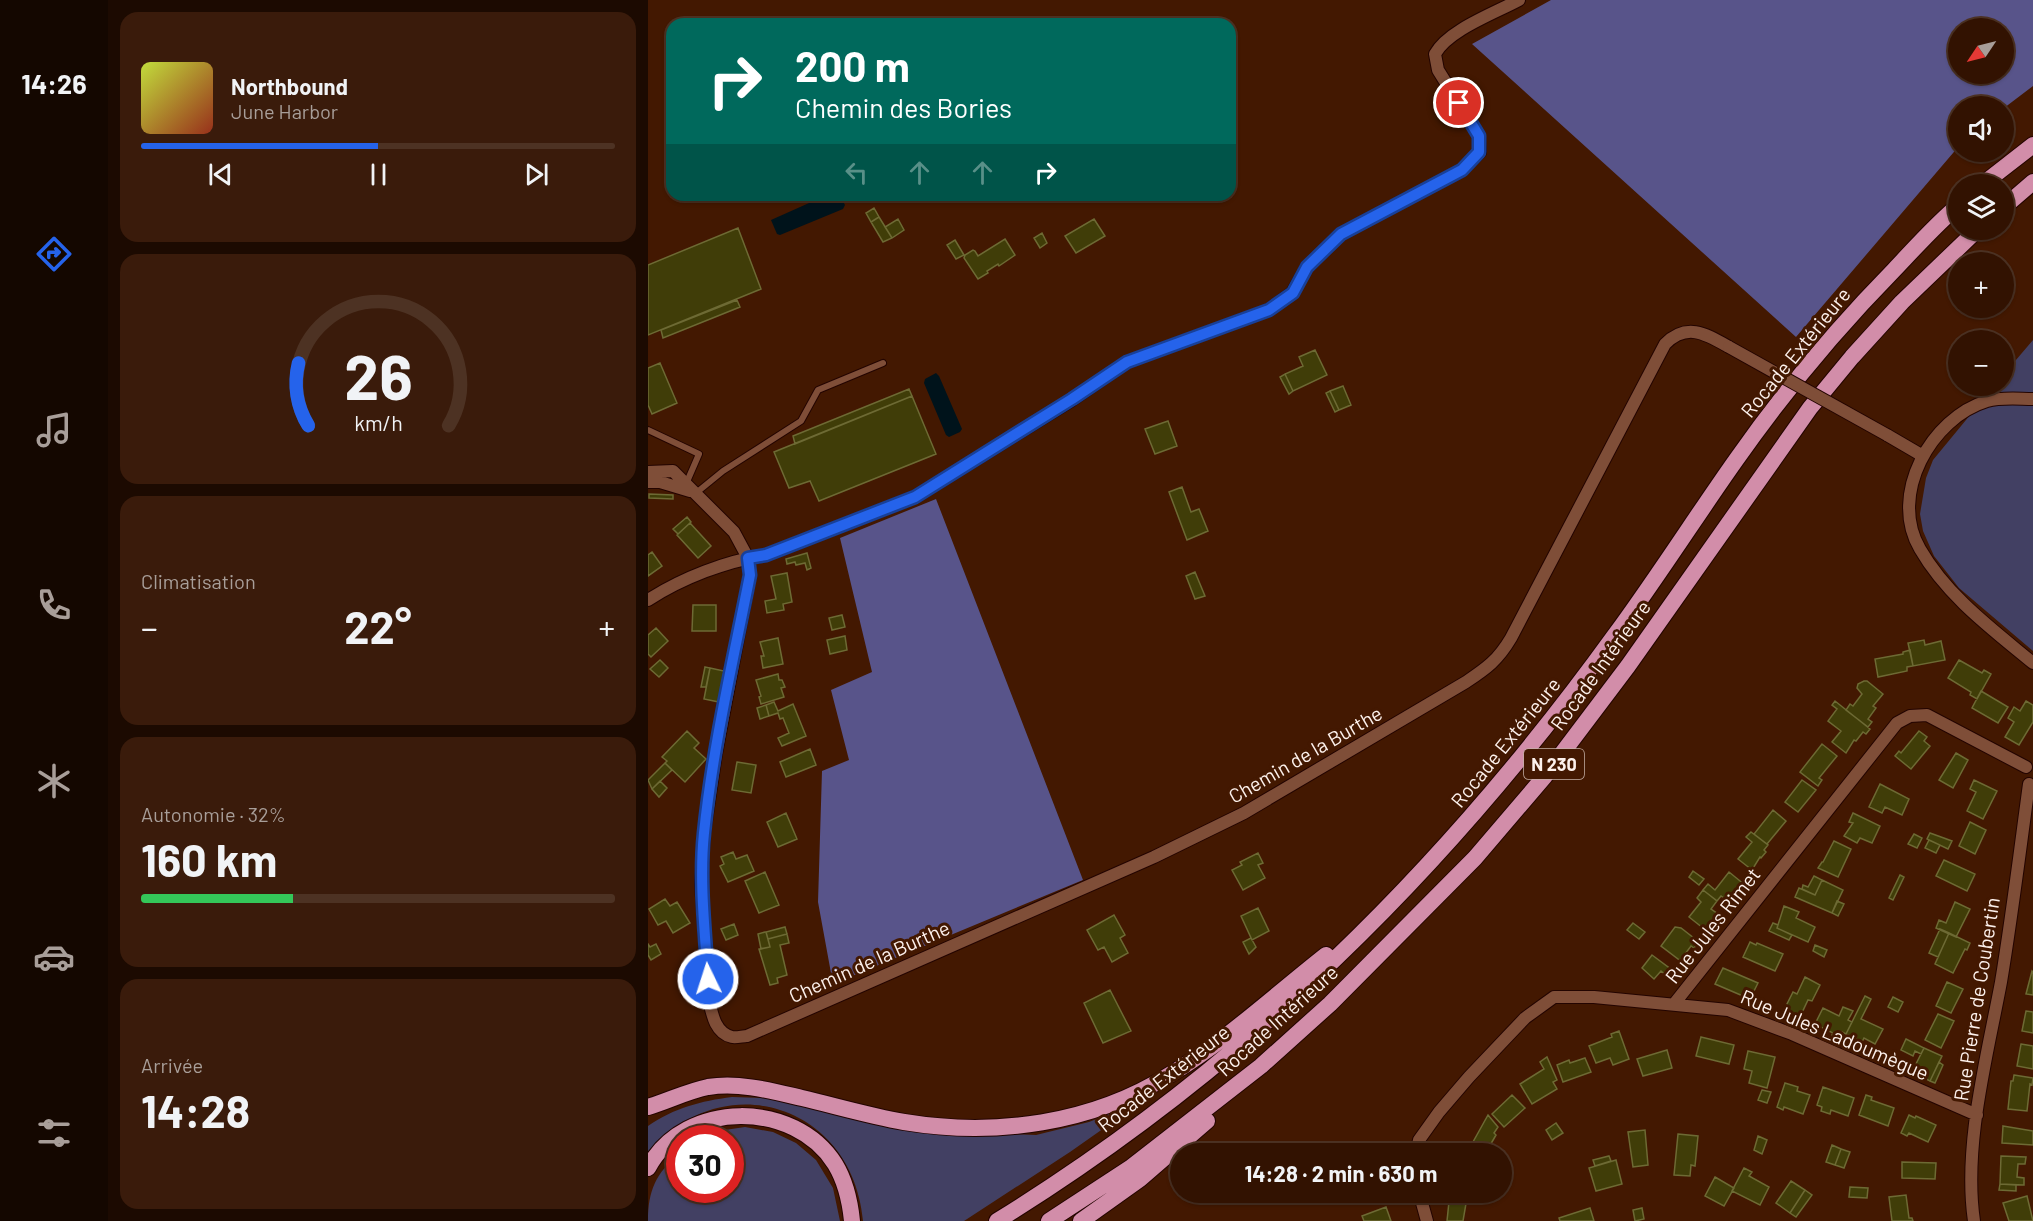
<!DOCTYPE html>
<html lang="fr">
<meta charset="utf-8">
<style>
body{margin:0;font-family:Barlow,sans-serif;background:#3a1b0b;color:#f1f3f6;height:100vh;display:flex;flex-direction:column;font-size:22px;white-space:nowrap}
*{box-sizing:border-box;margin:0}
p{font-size:20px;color:#a89e99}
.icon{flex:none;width:33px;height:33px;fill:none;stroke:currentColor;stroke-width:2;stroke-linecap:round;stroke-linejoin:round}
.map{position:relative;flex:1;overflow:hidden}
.panel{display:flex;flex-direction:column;gap:12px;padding:12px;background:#1c0a01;width:540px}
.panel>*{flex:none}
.top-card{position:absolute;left:18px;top:18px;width:570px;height:183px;border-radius:18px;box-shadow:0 2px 4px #0004,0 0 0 2px #4d3223;background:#00695c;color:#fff;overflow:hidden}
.needle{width:39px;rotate:235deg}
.fabs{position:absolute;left:1300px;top:18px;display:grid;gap:12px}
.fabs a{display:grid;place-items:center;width:66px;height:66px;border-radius:50%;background:#321201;box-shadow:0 2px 4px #0004,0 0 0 2px #4d3223;font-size:30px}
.speed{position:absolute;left:18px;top:1125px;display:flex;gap:12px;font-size:30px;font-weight:700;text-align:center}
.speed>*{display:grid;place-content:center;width:78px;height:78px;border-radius:50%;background:#321201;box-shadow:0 2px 4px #0004,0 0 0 2px #4d3223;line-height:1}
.speed .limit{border:9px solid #d22;background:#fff;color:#111}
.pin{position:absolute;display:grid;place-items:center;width:51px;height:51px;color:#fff;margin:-26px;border:3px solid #fff;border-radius:50%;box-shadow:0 2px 6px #0007}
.me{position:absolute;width:66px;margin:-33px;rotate:356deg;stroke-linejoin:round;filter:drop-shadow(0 0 4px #0008)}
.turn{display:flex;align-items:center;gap:21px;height:126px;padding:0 30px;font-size:27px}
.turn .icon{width:78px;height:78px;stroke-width:2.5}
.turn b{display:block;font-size:42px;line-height:51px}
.lanes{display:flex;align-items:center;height:57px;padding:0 30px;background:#0003;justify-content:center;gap:30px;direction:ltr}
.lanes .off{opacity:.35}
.big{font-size:45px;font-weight:700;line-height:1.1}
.panel .card{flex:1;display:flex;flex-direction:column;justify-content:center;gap:9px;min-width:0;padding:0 21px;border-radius:18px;background:#3a1b0b}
.panel .dial{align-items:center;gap:0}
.dial svg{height:156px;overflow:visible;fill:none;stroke:#4d3223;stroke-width:7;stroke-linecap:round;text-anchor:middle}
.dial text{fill:#f1f3f6;stroke:none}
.song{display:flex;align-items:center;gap:18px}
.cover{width:72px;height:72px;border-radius:9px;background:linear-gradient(135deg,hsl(70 70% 55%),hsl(10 70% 35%))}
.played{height:6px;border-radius:3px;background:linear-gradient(90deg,#2563eb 50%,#4d3223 50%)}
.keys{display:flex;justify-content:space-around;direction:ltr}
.heat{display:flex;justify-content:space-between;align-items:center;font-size:33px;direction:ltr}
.charge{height:9px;border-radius:4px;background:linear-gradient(90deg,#34c759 32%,#4d3223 0)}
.trip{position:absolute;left:522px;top:1143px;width:342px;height:60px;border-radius:30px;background:#321201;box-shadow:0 2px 4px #0004,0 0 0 2px #4d3223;font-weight:700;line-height:60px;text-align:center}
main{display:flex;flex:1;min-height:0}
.dock{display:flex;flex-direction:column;width:108px;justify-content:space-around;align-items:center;background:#140700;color:#a89e99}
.dock .icon{width:42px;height:42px}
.dock .selected{color:#2563eb}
.dock b{font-size:27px;color:#f1f3f6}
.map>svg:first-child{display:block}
</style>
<main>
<nav class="dock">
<b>14:26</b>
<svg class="icon selected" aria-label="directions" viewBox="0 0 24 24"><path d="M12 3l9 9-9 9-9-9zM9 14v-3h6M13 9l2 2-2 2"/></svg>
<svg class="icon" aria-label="music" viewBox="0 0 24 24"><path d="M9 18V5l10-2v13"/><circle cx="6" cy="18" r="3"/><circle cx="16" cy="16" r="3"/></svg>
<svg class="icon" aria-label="phone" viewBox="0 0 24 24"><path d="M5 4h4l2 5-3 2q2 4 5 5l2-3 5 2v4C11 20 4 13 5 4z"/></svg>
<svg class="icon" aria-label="climate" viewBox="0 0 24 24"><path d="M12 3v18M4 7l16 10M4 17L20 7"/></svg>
<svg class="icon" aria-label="car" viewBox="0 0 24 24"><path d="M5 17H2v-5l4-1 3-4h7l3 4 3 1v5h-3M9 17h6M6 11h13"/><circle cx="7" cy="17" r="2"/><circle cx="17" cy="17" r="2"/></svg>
<svg class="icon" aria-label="filters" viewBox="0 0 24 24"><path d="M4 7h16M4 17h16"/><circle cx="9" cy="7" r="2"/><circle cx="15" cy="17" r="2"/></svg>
</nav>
<section class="panel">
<div class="card">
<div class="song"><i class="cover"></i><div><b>Northbound</b><p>June Harbor</p></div></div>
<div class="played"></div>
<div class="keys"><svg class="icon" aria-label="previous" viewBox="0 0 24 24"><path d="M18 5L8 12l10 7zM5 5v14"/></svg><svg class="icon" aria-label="pause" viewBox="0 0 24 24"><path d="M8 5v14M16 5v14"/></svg><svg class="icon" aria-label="next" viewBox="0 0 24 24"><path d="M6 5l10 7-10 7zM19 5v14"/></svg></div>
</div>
<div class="card dial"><svg viewBox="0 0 100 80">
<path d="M14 69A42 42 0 1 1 86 69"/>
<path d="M14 69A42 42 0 0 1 9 37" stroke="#2563eb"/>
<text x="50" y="56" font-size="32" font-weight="700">26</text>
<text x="50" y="72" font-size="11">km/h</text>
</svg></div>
<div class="card"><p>Climatisation</p>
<div class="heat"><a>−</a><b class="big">22°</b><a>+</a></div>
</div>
<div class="card"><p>Autonomie · 32%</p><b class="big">160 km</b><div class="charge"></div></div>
<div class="card"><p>Arrivée</p><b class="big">14:28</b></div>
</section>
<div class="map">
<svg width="1385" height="1221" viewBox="0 0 1385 1221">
<rect width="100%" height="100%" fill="#431801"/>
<path fill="#424063" d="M1385,340V651L1311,588L1286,556L1275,531L1272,514L1278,478L1285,460L1346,386H1356V374Z
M84,1097L115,1098L151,1103L294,1132L388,1135L441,1122L486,1104V1107L422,1152L316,1221H215C205,1105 74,1063 0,1154V1126C26,1108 53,1101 84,1097Z
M97,1127L125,1132L148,1143L168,1160L185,1188L192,1221H0C0,1190 8,1174 31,1153L32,1190H82V1138H53L70,1131Z"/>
<path fill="#58548a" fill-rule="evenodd" d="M903,0H1385V86L1356,108V106H1311V146L1148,337L824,44ZM1311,28H1356V74H1311Z
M288,499L435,880L185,984L170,902L174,771L201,760L183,690L224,672L192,538Z"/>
<path fill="#00131b" d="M179,195H192L197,205L195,209L132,235L129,234L123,220Z
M288,373L291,376L314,429L312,432L301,437L298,435L276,383L277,379Z"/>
<path fill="#403d08" stroke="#6d6a34" stroke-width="1.5" d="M226,208L231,217L223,222L218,213Z
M231,217L244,238L235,242L223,222Z
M250,219L256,230L244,238L237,227Z
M446,219L457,236L428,253L417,236Z
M90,228L113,289L0,335V265Z
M394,233L399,243L392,248L386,238Z
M357,239L367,255L351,266L350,264L339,271L340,273L330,279L316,258L317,255L325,250L327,251L330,256Z
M307,240L316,255L308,259L299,245Z
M89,300L92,307L15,338L13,330Z
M667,350L679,375L645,391L637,374L655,366L651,357Z
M12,363L29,403L4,414L0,405V368Z
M637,374L645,391L641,394L632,377Z
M695,386L703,405L691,410L682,391Z
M261,389L264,396L147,444L145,436Z
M682,391L691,410L687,412L678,393Z
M264,396L288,454L171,501L162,481L141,488L126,452Z
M520,421L529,446L507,454L497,429Z
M534,487L543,512L551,509L560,531L539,540L521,492Z
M1,494L25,495V499L1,498Z
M39,517L43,522L30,534L25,529Z
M42,523L63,546L50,558L29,535Z
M4,552L14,566L0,576V555Z
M159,553L163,568L159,570L157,563L148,565L147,562L139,564L138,559Z
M547,572L557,596L547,599L538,576Z
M139,573L144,602L135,604L136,610L119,613L117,601L128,599L123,576Z
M45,605H68V631H44Z
M194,615L197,627L184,630L181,618Z
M8,628L20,641L3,657L0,654V635Z
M197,636L199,650L182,654L179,640Z
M130,638L135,664L115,668L113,656H116L112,642Z
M1276,640L1277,645L1293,641L1297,660L1265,666L1260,643Z
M1262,650L1265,666L1259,667V671L1230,677L1227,659L1255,654V652Z
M12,660L20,668L11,677L2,669Z
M1311,660L1334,673L1336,670L1343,674L1329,699L1322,695L1323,692L1300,678Z
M57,667L62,668L58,687H53Z
M62,668L76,671L71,702L56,699Z
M130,674L131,680H134L137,687L133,688L136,697L113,704L111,697L113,696L108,680Z
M1216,681H1219L1235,694L1225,706L1228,708L1220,719L1224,722L1220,727L1198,710L1202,704L1205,706L1214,694L1209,688L1210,684Z
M1333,691L1360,707L1350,723L1324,708Z
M1187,701L1222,729L1218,734L1215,732L1208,741L1206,740L1198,753L1184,742L1193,731L1180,721L1189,709L1184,705Z
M1378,701L1385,705V722L1371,745L1357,737L1366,722L1360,718L1366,707L1372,711Z
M126,702L130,711L145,704L158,736L134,746L130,738L141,733L135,718L132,719L130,713L121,716L118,705Z
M118,705L121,716L112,719L109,708Z
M39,731L51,743L46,748L58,759L37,782L17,763L19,761L14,757Z
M1271,731L1279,737L1276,741L1282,746L1263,769L1247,756L1251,751L1253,753Z
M1174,744L1189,756L1171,778L1174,780L1170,786L1152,772Z
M162,749L168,765L138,777L132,762Z
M1308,753L1320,760L1305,788L1291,780Z
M89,762L108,765L103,793L84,790Z
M17,763L24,770L4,789L0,780Z
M1154,780L1168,790L1150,812L1137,802Z
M1326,780L1349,791L1335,819L1319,811L1328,792L1322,789Z
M12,781L19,788L11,797L4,789Z
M1232,784L1261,799L1254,815L1237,807L1234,813L1221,807Z
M1125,810L1138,821L1119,844L1106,834Z
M138,813L149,839L130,847L119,822Z
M1205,813L1232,826L1224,843L1212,838L1209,843L1196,836L1205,823L1201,822Z
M1322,822L1338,830L1327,854L1311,846Z
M1103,832L1120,845L1116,850L1118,852L1113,858L1112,857L1104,870L1090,859L1104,842L1098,837Z
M1282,833L1304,841L1300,849L1279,839Z
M1266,834L1274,838L1269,848L1260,844Z
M1281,840L1292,845L1288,853L1277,848Z
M1186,841L1203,849L1190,877L1170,868L1174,862H1175Z
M85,852L88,859L99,855L106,871L80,882L72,866L76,864L73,857Z
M610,853L615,863L610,865L617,878L595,890L584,870L594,865L592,862Z
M1296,860L1327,874L1319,891L1288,876Z
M1045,871L1056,879L1051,885L1041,877Z
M117,872L131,905L111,913L97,881Z
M1081,872L1097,885L1083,903L1073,896L1069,901L1055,890L1060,884L1067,890Z
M1252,875L1256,877L1245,900L1241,898Z
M1166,876L1174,880L1167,895L1154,889L1155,885L1160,887Z
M1174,880L1195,890L1184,913L1147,897L1151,888L1167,895Z
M1055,890L1069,901L1063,909L1073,916L1060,932L1041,917L1053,902L1049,898Z
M17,899L22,906L29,902L42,923L25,933L18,921L10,925L1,909Z
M1189,901L1196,904L1190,916L1184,913Z
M1307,902L1322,909L1308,937L1288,928L1291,920L1298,923Z
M1136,906L1151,912L1148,918L1167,927L1160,942L1129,928Z
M610,908L621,931L604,940L593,916Z
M466,915L477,935L472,938L480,953L464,962L456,947L450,950L439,930Z
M985,923L997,932L991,939L979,930Z
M1125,923L1130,925L1129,928L1144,935L1141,940L1121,931Z
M86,924L90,935L78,940L73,929Z
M137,927L139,934L120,939L118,932Z
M1027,927L1033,928L1051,942L1046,948L1043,946L1037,954L1040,956L1034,962L1013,946Z
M1292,929L1301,933L1290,957L1281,953Z
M117,932H118L122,947L113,949L110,934Z
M1301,933L1322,943L1319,950L1317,949L1305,973L1287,964Z
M139,934L141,943L132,945L139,975L129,978L130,983L122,985L111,949L122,947L120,939Z
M603,938L608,947L601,954L595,942Z
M1102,942L1108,945L1109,943L1135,954L1127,971L1095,957Z
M0,944L2,947L8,944L13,954L3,960L0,955Z
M1167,945L1179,950L1176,957L1165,951Z
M1004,955L1024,970L1019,976L1013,971L1006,979L994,968Z
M1075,968L1110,983L1102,999L1067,984Z
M1384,971L1385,972V995L1378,994Z
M1157,977L1172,985L1164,1001L1160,1000L1151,1019L1135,1012L1145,992L1149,994Z
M1299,982L1315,989L1303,1013L1288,1006Z
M462,990L483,1031L455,1043L436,1003Z
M1217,996L1223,999L1213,1019L1235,1029L1227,1044L1216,1038L1214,1042L1198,1034Z
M1245,997L1255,1002L1250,1012L1240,1007Z
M1195,1007L1205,1011L1200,1020L1204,1022L1198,1034L1194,1032L1191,1039L1184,1035L1185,1033L1167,1024L1175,1008L1191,1016Z
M1378,1011L1385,1012V1033L1374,1031Z
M1290,1014L1306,1021L1293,1048L1277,1040Z
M971,1031L981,1059L965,1065L962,1058L948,1063L941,1046L964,1037L963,1034Z
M1053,1037L1086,1045L1081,1064L1048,1056Z
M1258,1039L1276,1048L1273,1054L1267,1051L1265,1056L1253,1050Z
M1373,1044L1385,1046V1069L1369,1066Z
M1276,1048L1294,1056L1282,1081L1264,1072Z
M1019,1050L1024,1068L995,1076L989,1059Z
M1100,1051L1127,1057L1119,1088L1101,1083L1104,1071L1096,1069Z
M899,1057L909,1080L905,1082L909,1089L884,1104L872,1084L896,1069L892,1062Z
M937,1058L943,1072L915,1082L909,1065L921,1060L922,1063Z
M1291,1062L1295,1065L1287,1083L1282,1081Z
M1366,1075L1385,1078L1384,1085L1382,1084L1379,1111L1360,1109L1363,1081H1365Z
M1137,1083L1150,1087L1149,1091L1162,1095L1155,1114L1136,1107L1135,1110L1129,1107Z
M1175,1087L1206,1098L1200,1116L1183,1110L1182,1114L1173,1111L1174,1107L1169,1105Z
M1114,1090L1123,1092L1119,1103L1110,1100Z
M864,1095L877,1108L856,1127L844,1114Z
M1218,1095L1224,1097L1223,1100L1246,1108L1240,1126L1211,1115Z
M840,1115L850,1127L846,1133L848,1135L837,1154H825L820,1151Z
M1261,1115L1267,1118L1268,1116L1288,1125L1280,1142L1261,1133L1259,1136L1253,1133Z
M908,1123L915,1133L904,1140L898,1130Z
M1355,1126L1385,1131V1145L1354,1143Z
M997,1130L1000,1165L985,1167L980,1132Z
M1030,1134L1050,1136L1047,1166L1043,1165L1042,1176L1026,1175Z
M1110,1136L1119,1140L1114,1154L1106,1150Z
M1184,1145L1193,1149L1187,1165L1178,1162Z
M1193,1149L1202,1152L1196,1168L1187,1165Z
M961,1156L963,1161L947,1166L945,1160Z
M1353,1156L1378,1157L1377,1164H1370L1369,1177L1376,1178V1185L1352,1184Z
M968,1160L974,1184L948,1191L941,1168Z
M1254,1162L1288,1163L1287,1179L1254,1178Z
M1096,1168L1104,1172L1101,1176L1121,1187L1112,1205L1084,1191Z
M1067,1177L1086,1188L1076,1206L1057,1196Z
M1143,1181L1157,1190L1142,1213L1128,1203Z
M1352,1184L1368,1185V1191L1351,1190Z
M1202,1187L1220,1188L1219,1198L1201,1197Z
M1157,1190L1164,1195L1148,1217L1142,1213Z
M802,1192H820L815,1221H799Z
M1258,1195L1261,1218H1264L1265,1221H1244L1241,1197Z
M1379,1196L1385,1221H1361L1355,1203Z
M738,1207L743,1221H716L714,1216Z
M942,1208L946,1221H912L911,1218Z
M994,1208L996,1219L987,1221L985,1210Z"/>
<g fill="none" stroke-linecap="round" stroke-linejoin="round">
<g stroke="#230400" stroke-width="8">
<path id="service" d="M0,430L51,454L38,484
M48,493L75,471L153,421L170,390L235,363"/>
</g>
<g stroke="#230400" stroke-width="14">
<path id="minor" d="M1385,399C1371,399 1353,397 1339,401C1283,418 1240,495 1272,549C1299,596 1344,629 1385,663
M1239,435L1275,456
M0,472L25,471L86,532L100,558L102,575L68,754L56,834L53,883L61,1000C64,1014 67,1033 84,1037C88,1038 95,1036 99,1036L506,857L596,813L818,682C839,668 850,660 863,638L1017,344C1039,322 1058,334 1081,347
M0,482H12L42,491
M0,600C34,578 78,561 118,555L267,497L424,400L479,362L621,310L644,293L659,267L693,234L814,170L832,152L831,136L790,70L787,54C800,30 847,13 871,0
M1026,1004L1249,723L1262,716L1279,715L1378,767
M768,1154L771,1140L791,1112L821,1077L877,1018L906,997H946L1080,1010L1144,1034L1329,1115
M771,1192L779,1221
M1326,1221C1315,1146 1339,1057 1353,982C1364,916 1372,850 1381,784"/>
</g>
<g stroke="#230400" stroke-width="18">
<path id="trunk" d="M1335,184L1385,145
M1356,207L1385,182
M0,1107C20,1101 40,1091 60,1087C92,1082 124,1091 154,1098C188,1106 222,1116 256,1122C347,1137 444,1124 523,1074C579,1040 627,995 678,955
M0,1168C37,1099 147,1100 187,1164C198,1182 202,1201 204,1221
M349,1221C597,1068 797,870 967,635C1009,578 1047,518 1088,460C1135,393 1188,329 1246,270C1267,248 1288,224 1311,205
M401,1221L482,1168L613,1066L682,1004L827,858L897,776L980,666L1162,408L1204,357L1254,302L1329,230
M433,1221L492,1179L559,1121"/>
</g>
<use href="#service" stroke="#7f4e38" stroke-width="6"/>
<use href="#minor" stroke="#7f4e38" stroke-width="12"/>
<use href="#trunk" stroke="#d28da9" stroke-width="16"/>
<g stroke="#230400" stroke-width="14" stroke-linecap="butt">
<path id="minor-bridge" d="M1081,347L1239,435"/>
</g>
<use href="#minor-bridge" stroke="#7f4e38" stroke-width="12"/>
</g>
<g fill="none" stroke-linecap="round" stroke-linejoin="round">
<g stroke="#184099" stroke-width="15">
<path id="route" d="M60,979C57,931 51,881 56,833C65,746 85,661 102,575L100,558L118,555L267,497L424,399L479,362L621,310L645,293L659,267L693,234L814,170L831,152V136L811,103"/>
</g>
<use href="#route" stroke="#2563eb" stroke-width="10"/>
</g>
<g text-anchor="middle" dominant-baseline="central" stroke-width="6" stroke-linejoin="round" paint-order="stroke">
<rect fill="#431801" stroke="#c5b0a6" stroke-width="1.5" x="876" y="749" width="60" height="30" rx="4.5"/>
<g font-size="18" font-weight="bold" fill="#fdf1ec">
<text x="906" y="764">N 230</text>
</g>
<g font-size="20" fill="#fdf1ec" stroke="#431801">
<text transform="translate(1147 352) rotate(-51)">Rocade Extérieure</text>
<text transform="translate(952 665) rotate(-54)">Rocade Intérieure</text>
<text transform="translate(857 742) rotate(-51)">Rocade Extérieure</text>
<text transform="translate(657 754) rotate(-30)">Chemin de la Burthe</text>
<text transform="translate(1064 925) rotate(-52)">Rue Jules Rimet</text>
<text transform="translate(221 961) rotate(-24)">Chemin de la Burthe</text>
<text transform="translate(1328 999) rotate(-81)">Rue Pierre de Coubertin</text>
<text transform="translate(629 1020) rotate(-42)">Rocade Intérieure</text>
<text transform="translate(1187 1034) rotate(23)">Rue Jules Ladoumègue</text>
<text transform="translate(515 1078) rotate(-38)">Rocade Extérieure</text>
</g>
</g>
</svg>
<div class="fabs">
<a><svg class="needle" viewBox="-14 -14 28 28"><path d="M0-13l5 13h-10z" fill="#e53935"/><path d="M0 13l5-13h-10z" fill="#a89e99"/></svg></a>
<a><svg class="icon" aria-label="sound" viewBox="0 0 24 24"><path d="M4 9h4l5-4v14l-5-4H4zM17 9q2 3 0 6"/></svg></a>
<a><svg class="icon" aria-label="layers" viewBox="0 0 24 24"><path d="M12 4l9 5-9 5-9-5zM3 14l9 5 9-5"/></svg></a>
<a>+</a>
<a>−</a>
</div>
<div class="speed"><div class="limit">30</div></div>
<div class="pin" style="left:811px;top:103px;background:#d93025"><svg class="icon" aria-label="arrive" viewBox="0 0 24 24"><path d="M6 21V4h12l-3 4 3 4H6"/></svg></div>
<svg class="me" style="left:60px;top:979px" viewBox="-20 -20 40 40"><circle r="17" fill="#2563eb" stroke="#fff" stroke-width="3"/><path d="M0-11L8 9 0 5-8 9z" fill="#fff"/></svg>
<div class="trip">14:28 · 2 min · 630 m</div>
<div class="top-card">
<div class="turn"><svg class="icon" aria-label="right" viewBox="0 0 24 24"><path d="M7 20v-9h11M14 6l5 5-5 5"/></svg><div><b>200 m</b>Chemin des Bories</div></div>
<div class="lanes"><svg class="icon off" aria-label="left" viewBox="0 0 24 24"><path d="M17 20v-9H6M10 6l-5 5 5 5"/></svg><svg class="icon off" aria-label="ahead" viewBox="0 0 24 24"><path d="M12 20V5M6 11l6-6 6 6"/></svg><svg class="icon off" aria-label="ahead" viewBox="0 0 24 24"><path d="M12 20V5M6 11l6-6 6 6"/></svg><svg class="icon" aria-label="right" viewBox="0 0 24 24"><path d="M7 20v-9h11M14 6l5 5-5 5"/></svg></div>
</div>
</div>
</main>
